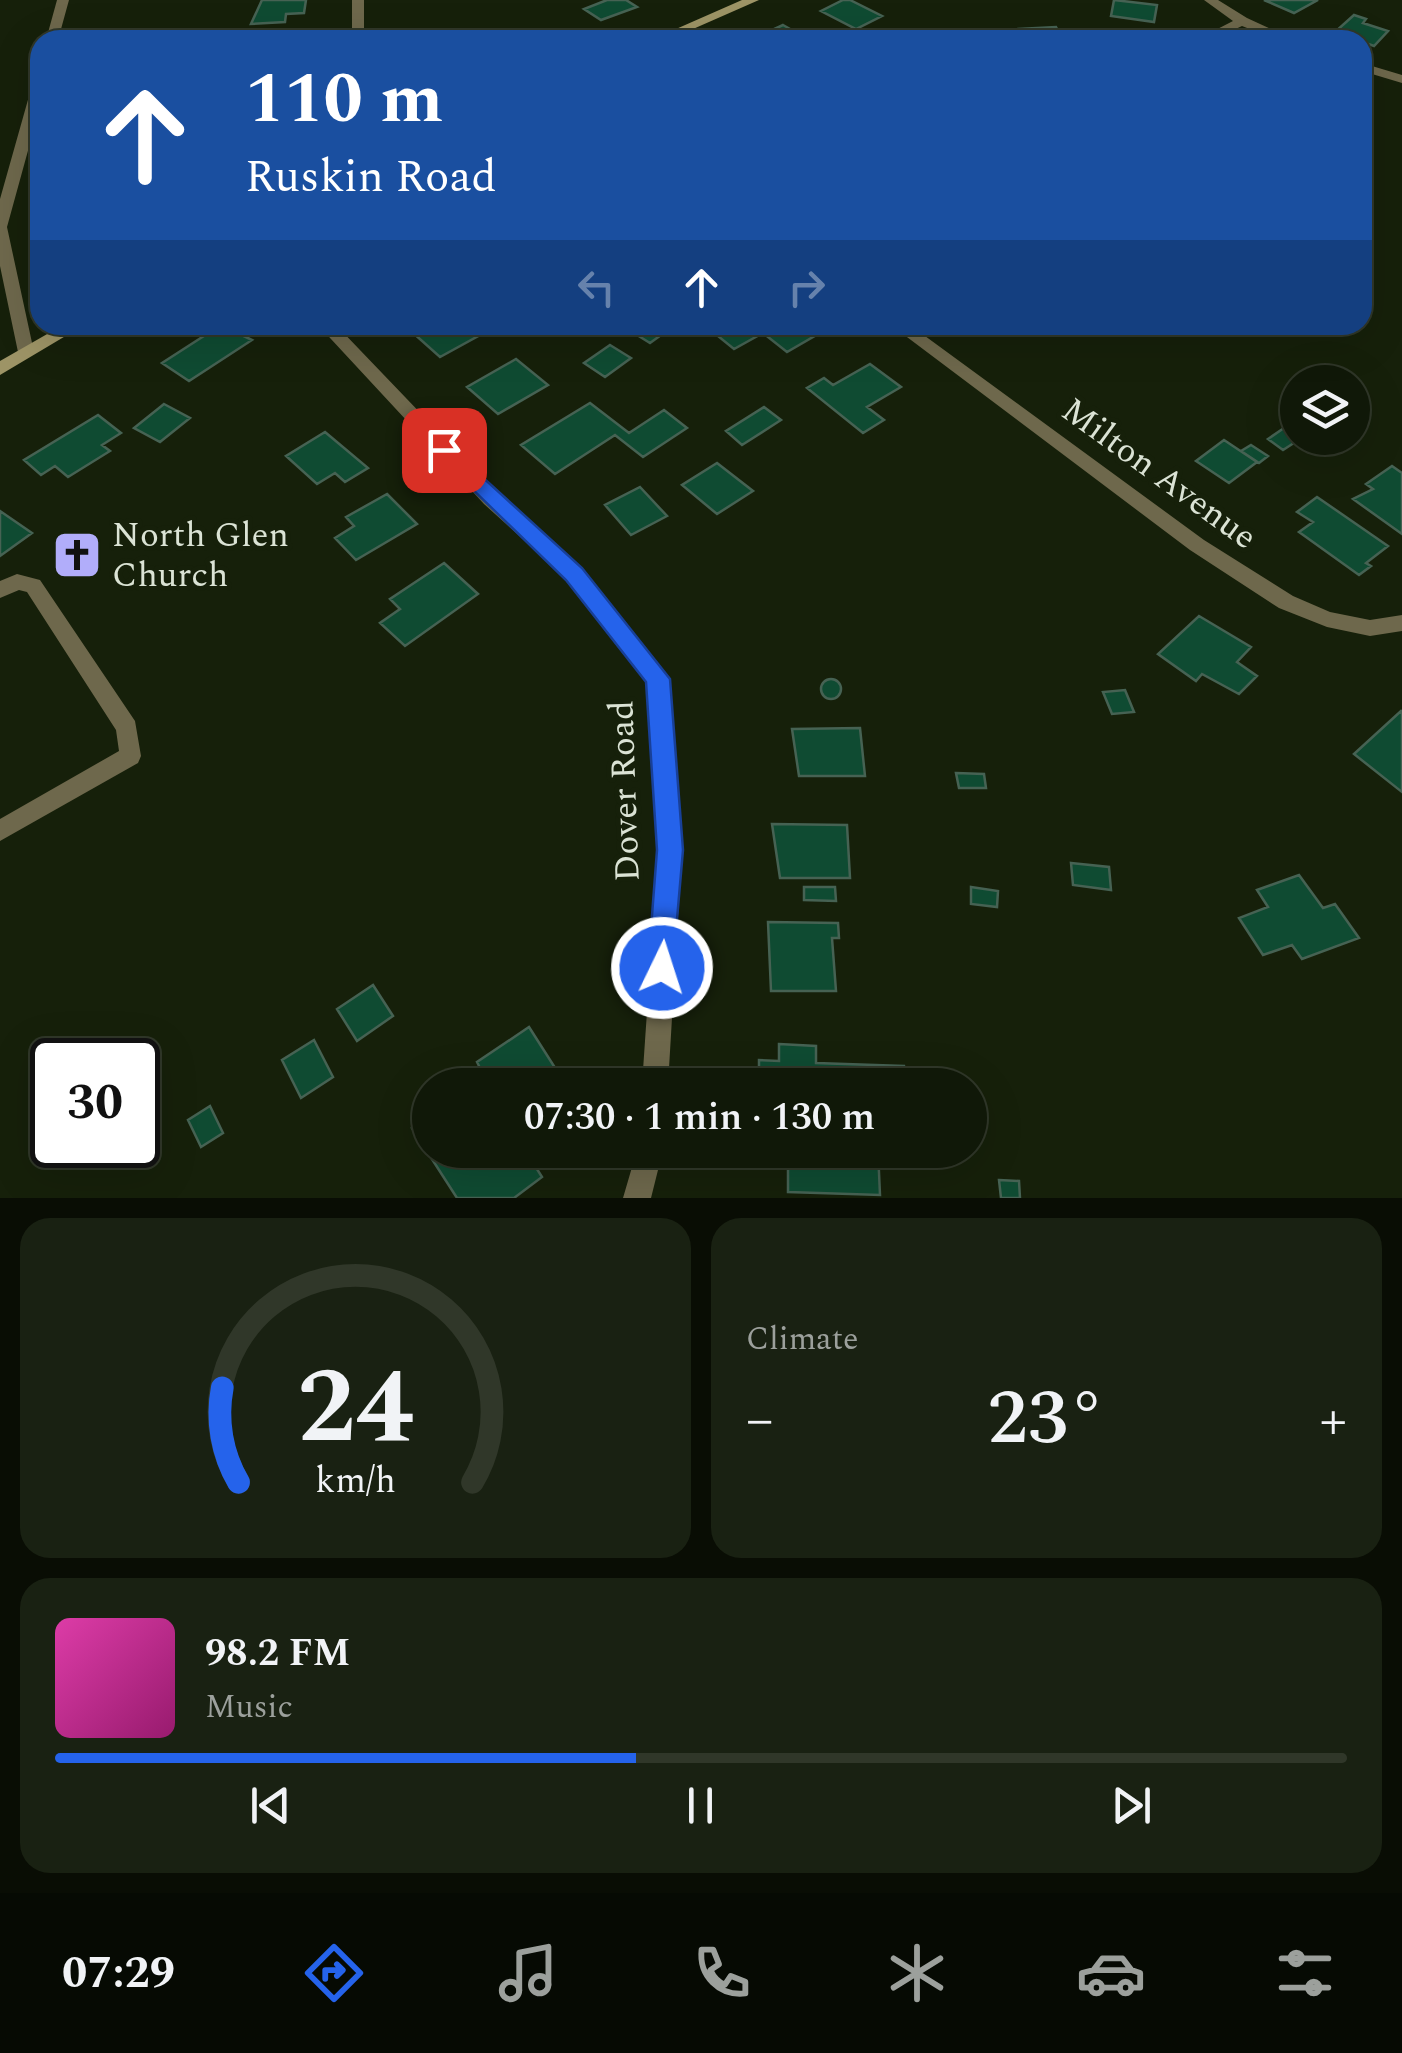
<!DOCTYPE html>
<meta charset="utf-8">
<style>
body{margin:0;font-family:Spectral,serif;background:#192112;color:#f1f3f6;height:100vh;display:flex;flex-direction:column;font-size:38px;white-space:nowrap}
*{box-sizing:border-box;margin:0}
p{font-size:32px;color:#9ca09c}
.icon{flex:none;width:55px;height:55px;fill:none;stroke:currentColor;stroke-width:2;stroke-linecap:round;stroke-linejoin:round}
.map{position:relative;height:1198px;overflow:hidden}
.side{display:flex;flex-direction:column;gap:20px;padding:20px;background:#090d04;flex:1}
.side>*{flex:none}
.top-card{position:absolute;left:30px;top:30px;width:1342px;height:305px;border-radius:30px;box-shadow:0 10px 40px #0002,0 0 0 2px #303729;background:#1a4fa0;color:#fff;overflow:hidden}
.fabs{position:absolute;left:1280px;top:365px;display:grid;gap:20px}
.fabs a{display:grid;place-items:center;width:90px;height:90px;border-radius:50%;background:#101808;box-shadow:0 10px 40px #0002,0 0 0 2px #303729;font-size:50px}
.speed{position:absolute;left:30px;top:1038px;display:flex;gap:20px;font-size:50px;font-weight:700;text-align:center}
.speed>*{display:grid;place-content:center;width:130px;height:130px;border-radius:50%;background:#101808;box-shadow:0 10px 40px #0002,0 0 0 2px #303729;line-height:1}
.speed .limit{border:5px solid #111;border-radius:15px;background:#fff;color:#111}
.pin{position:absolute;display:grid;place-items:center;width:85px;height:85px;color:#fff;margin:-42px;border-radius:20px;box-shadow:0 5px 15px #0006}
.me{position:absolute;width:110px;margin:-55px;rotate:4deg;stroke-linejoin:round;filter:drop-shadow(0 0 8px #0008)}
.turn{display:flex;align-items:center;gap:35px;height:210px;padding:0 50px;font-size:45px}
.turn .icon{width:130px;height:130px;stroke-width:2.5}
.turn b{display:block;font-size:70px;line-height:85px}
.lanes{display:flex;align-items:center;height:95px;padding:0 50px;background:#0003;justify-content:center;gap:50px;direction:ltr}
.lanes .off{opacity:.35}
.big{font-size:75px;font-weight:600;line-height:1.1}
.side .widget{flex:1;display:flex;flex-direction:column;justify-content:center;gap:15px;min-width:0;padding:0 35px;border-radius:30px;background:#192112}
.side .dial{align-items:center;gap:0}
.dial svg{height:260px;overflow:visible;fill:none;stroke:#303729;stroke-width:7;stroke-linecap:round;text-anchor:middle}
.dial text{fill:#f1f3f6;stroke:none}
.song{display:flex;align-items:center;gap:30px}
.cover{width:120px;height:120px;border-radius:15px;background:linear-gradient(135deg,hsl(320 70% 55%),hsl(320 70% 35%))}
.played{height:10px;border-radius:5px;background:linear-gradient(90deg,#2563eb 45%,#303729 45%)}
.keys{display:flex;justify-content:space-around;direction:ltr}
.heat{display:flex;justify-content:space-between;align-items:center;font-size:55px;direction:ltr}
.side .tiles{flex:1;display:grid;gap:20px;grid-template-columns:1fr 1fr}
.widget:last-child{grid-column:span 2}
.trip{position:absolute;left:412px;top:1068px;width:575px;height:100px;border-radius:50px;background:#101808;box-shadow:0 10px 40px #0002,0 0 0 2px #303729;font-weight:600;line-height:100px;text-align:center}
.tab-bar{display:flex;height:160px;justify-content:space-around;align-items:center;background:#060a03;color:#9ca09c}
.tab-bar .icon{width:70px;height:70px}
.tab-bar .active{color:#2563eb}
.tab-bar b{font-size:45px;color:#f1f3f6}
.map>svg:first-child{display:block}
</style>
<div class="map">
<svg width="1402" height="1198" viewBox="0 0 1402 1198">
<rect width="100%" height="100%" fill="#16200a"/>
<path fill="#0f4b32" stroke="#466253" stroke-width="2.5" d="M262,0H306L304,13L286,14L285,22L251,24Z
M607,0H626L637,7L601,20L584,9Z
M843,0H850L882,16L856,29L821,11Z
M1114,0L1157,5L1154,22L1111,16Z
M1264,0H1318L1294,13Z
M1354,15L1366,19L1363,23L1388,31L1374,46L1335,32Z
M783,25L806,38L757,37Z
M1056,27L1063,40H1024L1019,29Z
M304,30L303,40H251V34Z
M221,325L252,340L189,381L162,363Z
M425,325H467L480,335L440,357L412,332Z
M621,325H675L650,343Z
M725,325H806L818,334L787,352L763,333L734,349L713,332Z
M610,345L631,358L605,377L584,363Z
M516,359L548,385L498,414L467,387Z
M870,364L901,387L867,407L884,420L863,433L807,388L824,378L833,385Z
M590,403L629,433L664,410L687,428L643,457L615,435L555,474L521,445Z
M164,404L190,418L160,442L134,428Z
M764,407L781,420L742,445L726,431Z
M98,415L121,433L102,445L110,451L68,477L55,466L41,475L24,460Z
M1284,428L1300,439L1283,450L1268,439Z
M325,432L368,468L345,482L335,473L317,484L286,456Z
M1224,440L1257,462L1229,483L1196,461Z
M1251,445L1268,456L1259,463L1241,451Z
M717,463L753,491L717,514L682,485Z
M1392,466L1402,473V534L1353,499L1373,489L1366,484Z
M640,487L667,516L631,535L605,505Z
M387,494L417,524L356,560L335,538L354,526L346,517Z
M1317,497L1388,546L1366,563L1371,566L1359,575L1299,532L1313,522L1297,512Z
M0,511L32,533L0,556Z
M444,563L478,594L405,646L380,623L400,609L390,599Z
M1199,616L1251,647L1237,662L1257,676L1239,694L1202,674L1196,681L1158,654Z
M821 689a10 10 0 1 1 20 0a10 10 0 1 1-20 0Z
M1125,690L1134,712L1112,714L1103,692Z
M1401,711L1402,712V792L1354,754Z
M860,728L865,776H799L792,729Z
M956,773L984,774L986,788H959Z
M772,824L847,825L850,878H780Z
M1071,863L1109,867L1111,890L1073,885Z
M1299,875L1323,908L1335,904L1359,938L1302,959L1292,945L1263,955L1239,918L1268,907L1257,890Z
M804,887H835L836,901L804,900Z
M971,887L998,891L997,907L971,904Z
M768,922L838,923L839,938H832L836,991H771Z
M373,985L393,1016L357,1041L337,1009Z
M529,1027L566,1085H467L482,1072L477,1062Z
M314,1040L333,1077L301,1098L282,1060Z
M779,1044L816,1046V1063L904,1066L906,1085H759V1060L779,1061Z
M210,1106L223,1133L201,1147L188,1120Z
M430,1116V1150H525L542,1177L514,1198H457L412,1128Z
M788,1150H878L880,1195L788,1192Z
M999,1180L1019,1181L1020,1198H1001Z"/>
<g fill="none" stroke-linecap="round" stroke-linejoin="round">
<path fill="#6e684c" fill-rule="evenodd" d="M17,574L40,580L135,721L141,756L138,763L0,841V819L119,751L116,730L27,592L19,590L0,598V581Z"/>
<path fill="#6e684c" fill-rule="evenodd" d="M57,0H69L58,40H46Z
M352,0H364V40H352Z
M1204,0H1218L1247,18L1295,40H1278L1242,26L1212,40H1196L1233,21Z
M1362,63L1402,75V83L1362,71Z
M40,78V107L7,227L34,352L26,358L18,352L0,266V199L33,82Z
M318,325H336L498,494L581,569L669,679L682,850L668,1085H642L658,850L648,681L567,579L484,504Z
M891,325H910L1204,540L1293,596L1330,612L1370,620L1402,615V631L1370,636L1327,627L1279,608L1190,550Z
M637,1150H663L651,1198H623Z"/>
<path fill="#9d9466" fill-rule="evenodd" d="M742,0H759L668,40H651Z
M63,325H84L0,375V361Z"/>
</g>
<path fill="#2563eb" stroke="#184099" stroke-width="2.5" d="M444,442L582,568L670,679L683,850L672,977L662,981L652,977L648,968L657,850L646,682L566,580L437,455V444Z"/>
<defs>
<g id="church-square" transform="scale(2.5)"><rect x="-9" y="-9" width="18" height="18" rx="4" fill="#b1adfa" stroke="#16200a"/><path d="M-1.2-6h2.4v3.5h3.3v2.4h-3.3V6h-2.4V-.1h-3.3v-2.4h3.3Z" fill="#111"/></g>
</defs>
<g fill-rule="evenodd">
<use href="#church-square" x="77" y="555"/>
</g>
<g text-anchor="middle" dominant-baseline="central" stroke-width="10" stroke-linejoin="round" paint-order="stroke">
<g font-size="35" fill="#dbe3d5" stroke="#16200a">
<text transform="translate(1159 474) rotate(36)">Milton Avenue</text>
<text transform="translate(625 791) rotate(-92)">Dover Road</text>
</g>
<g font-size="35" fill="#dbe3d5" stroke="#16200a" text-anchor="start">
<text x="112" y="535">North Glen<tspan x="112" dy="40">Church</tspan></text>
</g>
</g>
</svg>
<div class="fabs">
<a><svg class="icon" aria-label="layers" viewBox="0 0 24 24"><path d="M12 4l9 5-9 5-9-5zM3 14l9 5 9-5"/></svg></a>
</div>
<div class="speed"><div class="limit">30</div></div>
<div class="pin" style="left:444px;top:450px;background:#d93025"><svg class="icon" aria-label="arrive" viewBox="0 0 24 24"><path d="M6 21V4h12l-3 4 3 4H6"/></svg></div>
<svg class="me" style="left:662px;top:968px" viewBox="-20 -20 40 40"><circle r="17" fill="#2563eb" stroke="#fff" stroke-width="3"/><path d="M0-11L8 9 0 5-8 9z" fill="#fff"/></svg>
<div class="trip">07:30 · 1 min · 130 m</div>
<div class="top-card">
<div class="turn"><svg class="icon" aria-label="ahead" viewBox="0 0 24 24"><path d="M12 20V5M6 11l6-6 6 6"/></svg><div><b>110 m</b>Ruskin Road</div></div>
<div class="lanes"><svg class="icon off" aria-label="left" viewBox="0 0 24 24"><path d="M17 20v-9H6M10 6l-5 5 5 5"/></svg><svg class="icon" aria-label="ahead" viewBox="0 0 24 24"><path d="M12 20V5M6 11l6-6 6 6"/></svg><svg class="icon off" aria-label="right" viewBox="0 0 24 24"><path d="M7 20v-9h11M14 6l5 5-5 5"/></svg></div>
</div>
</div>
<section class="side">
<div class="tiles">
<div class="widget dial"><svg viewBox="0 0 100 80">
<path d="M14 69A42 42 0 1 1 86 69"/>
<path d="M14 69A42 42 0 0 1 9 40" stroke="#2563eb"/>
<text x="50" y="56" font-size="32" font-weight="700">24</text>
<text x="50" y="72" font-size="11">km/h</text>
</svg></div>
<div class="widget"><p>Climate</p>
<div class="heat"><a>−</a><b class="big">23°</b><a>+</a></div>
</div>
<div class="widget">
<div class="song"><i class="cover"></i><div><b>98.2 FM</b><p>Music</p></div></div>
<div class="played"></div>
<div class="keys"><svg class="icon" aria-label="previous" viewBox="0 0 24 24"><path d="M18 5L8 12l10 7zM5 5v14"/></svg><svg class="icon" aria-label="pause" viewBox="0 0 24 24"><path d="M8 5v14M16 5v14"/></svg><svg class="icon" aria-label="next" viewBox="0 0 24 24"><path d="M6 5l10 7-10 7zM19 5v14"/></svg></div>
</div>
</div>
</section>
<nav class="tab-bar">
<b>07:29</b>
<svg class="icon active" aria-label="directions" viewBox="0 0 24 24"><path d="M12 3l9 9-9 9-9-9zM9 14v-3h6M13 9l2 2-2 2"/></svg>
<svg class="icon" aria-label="music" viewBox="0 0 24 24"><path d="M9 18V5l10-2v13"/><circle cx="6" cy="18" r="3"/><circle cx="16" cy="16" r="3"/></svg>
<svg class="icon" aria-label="phone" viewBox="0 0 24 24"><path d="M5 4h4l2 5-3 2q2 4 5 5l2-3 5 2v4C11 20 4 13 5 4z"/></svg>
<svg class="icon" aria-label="climate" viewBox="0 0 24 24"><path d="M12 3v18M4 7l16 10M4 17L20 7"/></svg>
<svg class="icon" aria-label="car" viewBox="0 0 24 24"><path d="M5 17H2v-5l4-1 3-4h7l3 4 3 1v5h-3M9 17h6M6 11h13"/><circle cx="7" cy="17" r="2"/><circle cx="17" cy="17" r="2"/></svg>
<svg class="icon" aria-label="filters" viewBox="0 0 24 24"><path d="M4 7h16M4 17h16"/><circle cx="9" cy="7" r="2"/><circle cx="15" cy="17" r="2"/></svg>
</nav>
